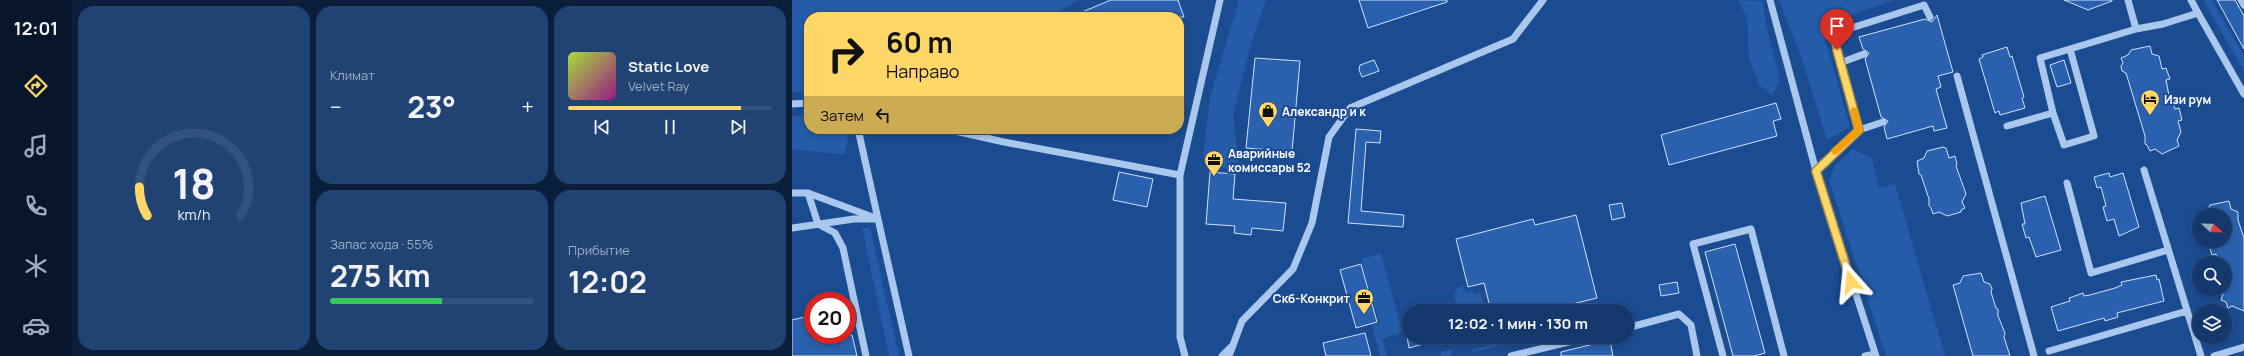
<!DOCTYPE html>
<html lang="ru">
<meta charset="utf-8">
<style>
body{margin:0;font-family:Manrope,sans-serif;background:#214374;color:#f1f3f6;height:100vh;display:flex;flex-direction:column;font-size:15px;white-space:nowrap}
*{box-sizing:border-box;margin:0}
p{font-size:13px;color:#9dacc2}
.icon{flex:none;width:22px;height:22px;fill:none;stroke:currentColor;stroke-width:2;stroke-linecap:round;stroke-linejoin:round}
.map{position:relative;flex:1;overflow:hidden}
.drawer{display:flex;flex-direction:column;gap:6px;padding:6px;background:#0b1f3b;width:720px}
.drawer>*{flex:none}
.hud{position:absolute;left:12px;top:12px;width:380px;height:122px;border-radius:16px;box-shadow:0 2px 6px #0003,0 0 0 1px #33527f;background:#ffd767;color:#111;overflow:hidden}
.needle{width:26px;rotate:112deg}
.buttons{position:absolute;left:1400px;top:208px;display:grid;gap:8px}
.buttons a{display:grid;place-items:center;width:40px;height:40px;border-radius:50%;background:#14386c;box-shadow:0 2px 6px #0003,0 0 0 1px #33527f;font-size:20px}
.speed{position:absolute;left:12px;top:292px;display:flex;gap:8px;font-size:20px;font-weight:700;text-align:center}
.speed>*{display:grid;place-content:center;width:52px;height:52px;border-radius:50%;background:#14386c;box-shadow:0 2px 6px #0003,0 0 0 1px #33527f;line-height:1}
.speed .limit{border:6px solid #d22;background:#fff;color:#111}
.pin{position:absolute;display:grid;place-items:center;width:34px;height:34px;color:#fff;margin:-41px -17px;border-radius:50% 50% 50% 0;rotate:-45deg;box-shadow:0 0 4px #0007}
.pin .icon{rotate:45deg}
.me{position:absolute;width:44px;margin:-22px;rotate:342deg;stroke-linejoin:round;filter:drop-shadow(0 0 3px #0008)}
.turn{display:flex;align-items:center;gap:14px;height:84px;padding:0 16px;font-size:18px}
.turn .icon{width:52px;height:52px;stroke-width:2.5}
.turn b{display:block;font-size:28px;line-height:34px}
.then{display:flex;align-items:center;height:38px;padding:0 16px;background:#0003;gap:8px;font-size:15px}
.big{font-size:30px;font-weight:700;line-height:1.1}
.drawer .card{flex:1;display:flex;flex-direction:column;justify-content:center;gap:6px;min-width:0;padding:0 14px;border-radius:16px;background:#214374}
.drawer .dial{align-items:center;gap:0}
.dial svg{height:104px;overflow:visible;fill:none;stroke:#33527f;stroke-width:7;stroke-linecap:round;text-anchor:middle}
.dial text{fill:#f1f3f6;stroke:none}
.song{display:flex;align-items:center;gap:12px}
.cover{width:48px;height:48px;border-radius:6px;background:linear-gradient(135deg,hsl(80 70% 55%),hsl(310 70% 35%))}
.played{height:4px;border-radius:2px;background:linear-gradient(90deg,#ffd767 85%,#33527f 85%)}
.keys{display:flex;justify-content:space-around;direction:ltr}
.heat{display:flex;justify-content:space-between;align-items:center;font-size:22px;direction:ltr}
.charge{height:6px;border-radius:3px;background:linear-gradient(90deg,#34c759 55%,#33527f 0)}
.drawer .tiles{flex:1;display:grid;gap:6px;grid-template-columns:repeat(3,1fr)}
.card:first-child{grid-row:span 2}
.trip{position:absolute;left:610px;top:304px;width:232px;height:40px;border-radius:20px;background:#14386c;box-shadow:0 2px 6px #0003,0 0 0 1px #33527f;font-weight:700;line-height:40px;text-align:center}
main{display:flex;flex:1;min-height:0}
.tabs{display:flex;flex-direction:column;width:72px;justify-content:space-around;align-items:center;background:#08162b;color:#9dacc2}
.tabs .icon{width:28px;height:28px}
.tabs .on{color:#ffd767}
.tabs b{font-size:18px;color:#f1f3f6}
.map>svg:first-child{display:block}
</style>
<main>
<nav class="tabs">
<b>12:01</b>
<svg class="icon on" aria-label="directions" viewBox="0 0 24 24"><path d="M12 3l9 9-9 9-9-9zM9 14v-3h6M13 9l2 2-2 2"/></svg>
<svg class="icon" aria-label="music" viewBox="0 0 24 24"><path d="M9 18V5l10-2v13"/><circle cx="6" cy="18" r="3"/><circle cx="16" cy="16" r="3"/></svg>
<svg class="icon" aria-label="phone" viewBox="0 0 24 24"><path d="M5 4h4l2 5-3 2q2 4 5 5l2-3 5 2v4C11 20 4 13 5 4z"/></svg>
<svg class="icon" aria-label="climate" viewBox="0 0 24 24"><path d="M12 3v18M4 7l16 10M4 17L20 7"/></svg>
<svg class="icon" aria-label="car" viewBox="0 0 24 24"><path d="M5 17H2v-5l4-1 3-4h7l3 4 3 1v5h-3M9 17h6M6 11h13"/><circle cx="7" cy="17" r="2"/><circle cx="17" cy="17" r="2"/></svg>
</nav>
<section class="drawer">
<div class="tiles">
<div class="card dial"><svg viewBox="0 0 100 80">
<path d="M14 69A42 42 0 1 1 86 69"/>
<path d="M14 69A42 42 0 0 1 8 47" stroke="#ffd767"/>
<text x="50" y="56" font-size="32" font-weight="700">18</text>
<text x="50" y="72" font-size="11">km/h</text>
</svg></div>
<div class="card"><p>Климат</p>
<div class="heat"><a>−</a><b class="big">23°</b><a>+</a></div>
</div>
<div class="card">
<div class="song"><i class="cover"></i><div><b>Static Love</b><p>Velvet Ray</p></div></div>
<div class="played"></div>
<div class="keys"><svg class="icon" aria-label="previous" viewBox="0 0 24 24"><path d="M18 5L8 12l10 7zM5 5v14"/></svg><svg class="icon" aria-label="pause" viewBox="0 0 24 24"><path d="M8 5v14M16 5v14"/></svg><svg class="icon" aria-label="next" viewBox="0 0 24 24"><path d="M6 5l10 7-10 7zM19 5v14"/></svg></div>
</div>
<div class="card"><p>Запас хода · 55%</p><b class="big">275 km</b><div class="charge"></div></div>
<div class="card"><p>Прибытие</p><b class="big">12:02</b></div>
</div>
</section>
<div class="map">
<svg width="1452" height="356" viewBox="0 0 1452 356">
<rect width="100%" height="100%" fill="#1b4b90"/>
<path fill="#245ca9" d="M0,0H287L257,17H17V93L0,92Z
M447,0H474L459,44L441,115L448,175L411,158L418,97Z
M946,0L971,1L974,25L988,80L980,95L967,85L957,57L955,18Z
M987,0H1102L1029,25L1058,127L1035,140L1009,56Z
M1411,0H1420L1452,56V71Z
M0,116H17V129H57L53,155L0,149Z
M1061,149L1080,159L1087,188L1103,184L1153,356H1094L1037,180L1043,166Z
M70,228H78L107,356H97Z
M589,253L610,332L590,339L595,356H588L580,325L587,323L569,259Z
M671,285L674,292L681,291L682,294L688,292L693,311H666L662,296L665,288Z
M706,343L707,346L682,352L679,350Z
M661,349L659,356H649L648,352Z"/>
<path fill="#2a61ae" stroke="#d0e2fa" d="M319,0H386L392,17H278Z
M567,0H655V2L576,28Z
M1272,0H1320V1L1296,10Z
M1425,0H1443L1452,16V49Z
M1145,15L1161,72L1146,76L1149,87L1144,89L1155,128L1142,131L1141,126L1095,139L1092,127L1096,121L1089,117L1073,59L1077,53L1071,49L1067,37L1133,19L1140,22Z
M1358,46L1360,54L1367,56L1370,69L1374,68L1378,79L1374,80L1378,101H1380L1383,109L1387,108L1390,120L1386,121L1389,132L1385,140L1387,146L1370,154L1363,149L1358,151L1355,145L1353,144V136L1334,73L1330,71L1329,66L1331,63L1329,58L1336,55L1339,50Z
M1215,47L1218,57L1220,56L1232,97L1230,98L1233,108L1208,115L1207,111L1203,113L1187,59L1191,57L1190,55Z
M463,58L508,61L500,152L454,148Z
M582,60L587,71L570,77L567,70L568,65Z
M1272,60L1279,83L1265,87L1258,65Z
M984,103L989,119L981,121L985,136L877,165L869,135Z
M564,129L589,131L588,143L574,142L569,211L612,215L611,227L556,223Z
M1151,147L1154,148L1157,158L1163,156L1165,164L1164,166L1174,194L1170,202L1173,208L1169,210V212L1155,216L1147,212L1141,214L1139,208L1137,206V199L1129,175L1127,174L1125,161L1132,158L1135,151Z
M327,172L361,179L355,207L321,200Z
M418,172L443,174L441,199L494,203L491,231L460,228L459,235L442,233L443,226L414,224Z
M1317,173L1318,177L1331,173L1347,227L1327,236L1322,219L1315,221L1311,207L1314,206L1309,187L1305,188L1302,177Z
M1253,196L1269,250L1244,257L1237,237L1234,238L1230,224H1233L1229,203Z
M1437,201L1439,209L1446,212V220L1452,238V311L1440,306L1436,308L1434,302L1429,300L1431,294L1430,289H1433V263H1426L1424,254L1420,255L1416,241H1433V215H1414L1418,205Z
M830,203L833,217L820,220L817,205Z
M784,215L805,298L752,311H699L692,283L676,287L664,239L741,219L743,225Z
M943,244L973,353L962,356H941L913,252Z
M569,264L585,322L564,328L548,270Z
M1189,273L1192,282L1198,284L1200,289L1199,292L1204,308L1206,309V316L1213,333L1212,337L1218,356H1181L1161,285L1168,283L1171,276Z
M1364,275L1365,280L1367,279L1372,301L1325,313L1326,317L1313,321L1312,318L1266,331L1259,307L1278,301L1277,298L1291,293L1292,296L1298,295L1323,288L1330,285L1329,282Z
M885,282L887,293L869,296L867,285Z
M21,315V335H60L65,356H0V320Z
M573,333L579,356H534L531,343Z
M615,337H644L645,340L617,348Z
M818,340L821,356H769V352Z"/>
<g fill="none" stroke-linecap="round" stroke-linejoin="round">
<path stroke="#aac7ee" stroke-width="7" d="M978,0L1024,171
M1336,0L1344,29
M1399,0L1406,13
M1449,0L1452,5
M1048,63L1072,54
M1165,76L1242,356
M0,104L17,103
M1261,113L1272,145L1302,136L1278,49
M1215,126L1261,113L1248,58L1344,29L1371,24L1406,13L1452,94
M154,129L212,142L388,175V337L393,356
M1067,130L1091,122
M1352,170L1409,356
M388,175L428,0
M1275,183L1299,273L1376,250
M0,193H16L86,219L117,356
M16,193L26,224L43,233L51,248L74,356
M0,228L62,219H86L66,129
M835,328L887,314L899,325L905,356
M1257,351L1395,311
M430,356L439,347
M437,356L450,321L501,269L520,223L537,137L558,108L721,39L751,0
M719,356L797,337
M931,356L901,244L959,229L992,356
M1073,356L1083,354
M1084,356L1024,171L1067,130L1042,41L1044,35L1053,30L1132,5L1138,17
M1422,356L1452,347"/>
</g>
<g fill="none" stroke-linecap="round" stroke-linejoin="round">
<g stroke="#a68c43" stroke-width="10">
<path id="route" d="M1045,50L1067,130L1024,171L1059,282"/>
</g>
<use href="#route" stroke="#ffd767" stroke-width="7"/>
<path stroke="#f59e0b" stroke-width="7" d="M1043,151L1067,130L1062,111"/>
</g>
<defs>
<g id="hotel-pin" transform="scale(1)"><path d="M0 17L-7.5 6A9.5 9.5 0 1 1 7.5 6Z" fill="#ffd767" stroke="#1b4b90"/><path d="M-6-4.5h1.5V1H6V5H4.5V3h-9V5H-6ZM-4 0a1.8 1.8 0 1 1 3.6 0ZM.5 0V-2.5h3Q6-2.5 6 0Z" fill="#111"/></g>
<g id="shop-pin" transform="scale(1)"><path d="M0 17L-7.5 6A9.5 9.5 0 1 1 7.5 6Z" fill="#ffd767" stroke="#1b4b90"/><path d="M-5-2.5h2.3a2.7 3.5 0 0 1 5.4 0H5L5.5 6h-11ZM-1.5-2.5h3a1.5 2.3 0 0 0-3 0Z" fill="#111"/></g>
<g id="office-pin" transform="scale(1)"><path d="M0 17L-7.5 6A9.5 9.5 0 1 1 7.5 6Z" fill="#ffd767" stroke="#1b4b90"/><path d="M-6-3h4V-5.5h4V-3h4V5H-6ZM-1-4.5V-3h2v-1.5ZM-6 0V1H6V0Z" fill="#111"/></g>
</defs>
<g fill-rule="evenodd">
<use href="#hotel-pin" x="1358" y="99"/>
<use href="#shop-pin" x="476" y="111"/>
<use href="#office-pin" x="422" y="160"/>
<use href="#office-pin" x="572" y="298"/>
</g>
<g text-anchor="middle" dominant-baseline="central" stroke-width="4" stroke-linejoin="round" paint-order="stroke">
<g font-size="12" font-weight="bold" fill="#fff" stroke="#1b4b90" text-anchor="start">
<text x="1372" y="99">Изи рум</text>
<text x="490" y="111">Александр и к</text>
<text x="436" y="153">Аварийные<tspan x="436" dy="14">комиссары 52</tspan></text>
<text x="558" y="298" text-anchor="end">Скб-Конкрит</text>
</g>
</g>
</svg>
<div class="buttons">
<a><svg class="needle" viewBox="-14 -14 28 28"><path d="M0-13l5 13h-10z" fill="#e53935"/><path d="M0 13l5-13h-10z" fill="#9dacc2"/></svg></a>
<a><svg class="icon" aria-label="search" viewBox="0 0 24 24"><circle cx="10" cy="10" r="6"/><path d="M15 15l6 6"/></svg></a>
<a><svg class="icon" aria-label="layers" viewBox="0 0 24 24"><path d="M12 4l9 5-9 5-9-5zM3 14l9 5 9-5"/></svg></a>
</div>
<div class="speed"><div class="limit">20</div></div>
<div class="pin" style="left:1045px;top:50px;background:#d93025"><svg class="icon" aria-label="arrive" viewBox="0 0 24 24"><path d="M6 21V4h12l-3 4 3 4H6"/></svg></div>
<svg class="me" style="left:1059px;top:282px" viewBox="-20 -20 40 40"><path d="M0-17L14 15 0 8-14 15z" fill="#ffd767" stroke="#fff" stroke-width="4"/></svg>
<div class="trip">12:02 · 1 мин · 130 m</div>
<div class="hud">
<div class="turn"><svg class="icon" aria-label="right" viewBox="0 0 24 24"><path d="M7 20v-9h11M14 6l5 5-5 5"/></svg><div><b>60 m</b>Направо</div></div>
<div class="then">Затем<svg class="icon" aria-label="left" viewBox="0 0 24 24"><path d="M17 20v-9H6M10 6l-5 5 5 5"/></svg></div>
</div>
</div>
</main>
